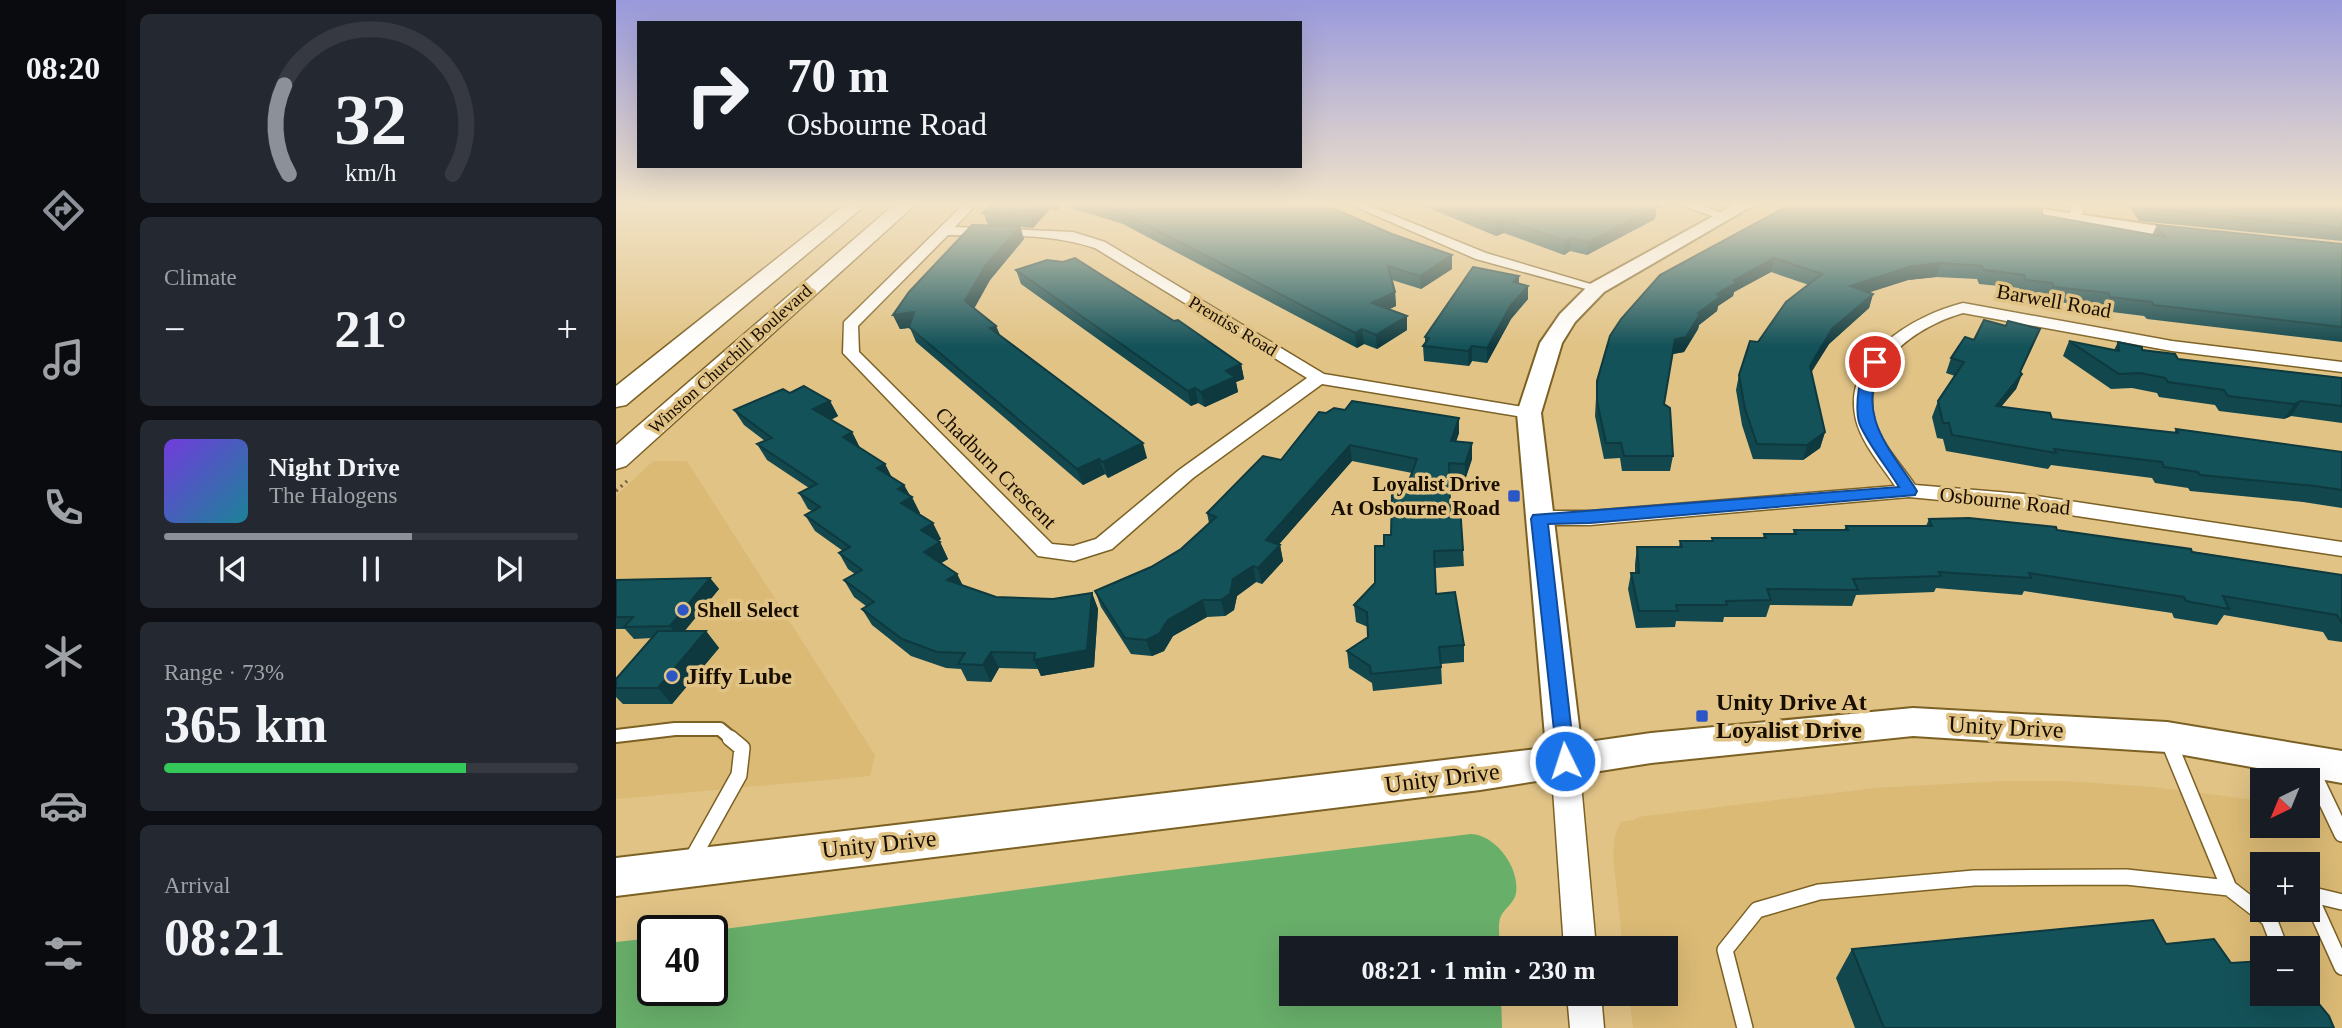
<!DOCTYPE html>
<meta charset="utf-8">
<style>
body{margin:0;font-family:Georgia,serif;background:#242831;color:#f1f3f6;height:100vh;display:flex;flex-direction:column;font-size:26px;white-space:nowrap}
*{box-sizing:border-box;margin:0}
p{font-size:23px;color:#9ea1a6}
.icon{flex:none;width:38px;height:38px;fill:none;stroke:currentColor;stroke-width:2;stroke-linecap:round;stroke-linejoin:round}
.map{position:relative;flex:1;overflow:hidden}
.drawer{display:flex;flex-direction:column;gap:14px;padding:14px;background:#0d0f14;width:490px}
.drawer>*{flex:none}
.banner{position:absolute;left:21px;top:21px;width:665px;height:147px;border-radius:0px;box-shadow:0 7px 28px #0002;background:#171b24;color:#f1f3f6;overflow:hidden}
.needle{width:46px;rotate:223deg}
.controls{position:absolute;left:1634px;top:768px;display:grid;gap:14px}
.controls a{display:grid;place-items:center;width:70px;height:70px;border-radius:0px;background:#171b24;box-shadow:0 7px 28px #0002;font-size:35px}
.speed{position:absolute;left:21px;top:915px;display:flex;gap:14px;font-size:35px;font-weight:700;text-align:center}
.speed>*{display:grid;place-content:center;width:91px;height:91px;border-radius:50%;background:#171b24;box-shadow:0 7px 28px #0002;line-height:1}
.speed .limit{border:4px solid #111;border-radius:10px;background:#fff;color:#111}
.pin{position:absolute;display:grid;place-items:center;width:60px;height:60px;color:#fff;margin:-30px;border:4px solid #fff;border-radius:50%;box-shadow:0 2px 7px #0007}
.me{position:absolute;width:77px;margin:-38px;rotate:356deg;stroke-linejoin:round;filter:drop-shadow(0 0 5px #0008)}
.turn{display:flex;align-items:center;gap:24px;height:147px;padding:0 35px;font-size:32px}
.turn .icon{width:91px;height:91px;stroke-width:2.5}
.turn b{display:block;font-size:49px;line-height:60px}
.big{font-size:52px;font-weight:600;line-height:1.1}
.drawer .tile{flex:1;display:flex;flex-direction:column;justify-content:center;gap:10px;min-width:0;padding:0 24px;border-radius:10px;background:#242831}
.drawer .dial{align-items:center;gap:0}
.dial svg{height:182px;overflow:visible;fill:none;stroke:#363941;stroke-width:7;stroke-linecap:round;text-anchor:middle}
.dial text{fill:#f1f3f6;stroke:none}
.song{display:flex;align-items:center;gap:21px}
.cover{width:84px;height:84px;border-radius:10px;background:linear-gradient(135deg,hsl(260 70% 55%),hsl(190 70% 35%))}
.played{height:7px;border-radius:4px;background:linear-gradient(90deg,#8c9099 60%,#363941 60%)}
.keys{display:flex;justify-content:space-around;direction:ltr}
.heat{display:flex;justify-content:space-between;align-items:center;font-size:38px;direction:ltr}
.charge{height:10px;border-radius:5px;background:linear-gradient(90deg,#34c759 73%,#363941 0)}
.trip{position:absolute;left:663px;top:936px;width:399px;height:70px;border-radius:0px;background:#171b24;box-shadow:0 7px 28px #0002;font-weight:600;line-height:70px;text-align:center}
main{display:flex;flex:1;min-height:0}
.menu{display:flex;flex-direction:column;width:126px;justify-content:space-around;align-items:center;background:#090b0e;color:#9ea1a6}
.menu .icon{width:49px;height:49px}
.menu .selected{color:#8c9099}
.menu b{font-size:32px;color:#f1f3f6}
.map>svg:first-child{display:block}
</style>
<main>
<nav class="menu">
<b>08:20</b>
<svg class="icon selected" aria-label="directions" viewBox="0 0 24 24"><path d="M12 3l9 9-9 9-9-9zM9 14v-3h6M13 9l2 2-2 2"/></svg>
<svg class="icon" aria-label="music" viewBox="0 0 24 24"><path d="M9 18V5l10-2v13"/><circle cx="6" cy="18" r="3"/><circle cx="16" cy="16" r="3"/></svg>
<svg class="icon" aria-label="phone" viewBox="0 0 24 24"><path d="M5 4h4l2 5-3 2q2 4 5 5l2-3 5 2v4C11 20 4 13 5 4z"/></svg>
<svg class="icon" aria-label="climate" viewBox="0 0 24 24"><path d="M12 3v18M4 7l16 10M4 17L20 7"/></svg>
<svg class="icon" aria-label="car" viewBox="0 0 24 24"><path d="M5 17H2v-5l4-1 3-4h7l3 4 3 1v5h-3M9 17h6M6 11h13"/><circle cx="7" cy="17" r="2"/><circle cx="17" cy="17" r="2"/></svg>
<svg class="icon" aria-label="filters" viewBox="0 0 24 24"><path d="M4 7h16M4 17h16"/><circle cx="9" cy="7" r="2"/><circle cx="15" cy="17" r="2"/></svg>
</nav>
<section class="drawer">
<div class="tile dial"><svg viewBox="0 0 100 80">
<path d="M14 69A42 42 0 1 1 86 69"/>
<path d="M14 69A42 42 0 0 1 12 30" stroke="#8c9099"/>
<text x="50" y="56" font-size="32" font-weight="700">32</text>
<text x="50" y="72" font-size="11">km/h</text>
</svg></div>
<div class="tile"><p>Climate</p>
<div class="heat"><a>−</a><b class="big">21°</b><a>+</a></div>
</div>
<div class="tile">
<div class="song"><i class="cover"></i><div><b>Night Drive</b><p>The Halogens</p></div></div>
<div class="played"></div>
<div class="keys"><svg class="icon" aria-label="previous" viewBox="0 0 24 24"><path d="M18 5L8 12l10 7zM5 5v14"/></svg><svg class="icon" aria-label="pause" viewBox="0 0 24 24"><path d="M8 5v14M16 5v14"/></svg><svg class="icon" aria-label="next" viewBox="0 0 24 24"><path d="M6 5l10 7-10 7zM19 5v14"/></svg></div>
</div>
<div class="tile"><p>Range · 73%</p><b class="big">365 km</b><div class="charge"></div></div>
<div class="tile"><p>Arrival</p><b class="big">08:21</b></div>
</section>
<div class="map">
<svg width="1726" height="1028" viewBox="0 0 1726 1028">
<rect width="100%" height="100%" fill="#e1c386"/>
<path fill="#dbba75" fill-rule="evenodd" d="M37,461H71L259,755L254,776L0,799V496Z
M1387,781H1450L1538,787L1647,801V826H1692V809L1726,815V1028H1017L1013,994H1050V948H1007L997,856L999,835L1005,822L1018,820L1022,817L1259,788ZM1647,864H1692V910H1647ZM1647,948H1692V994H1647Z"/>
<path fill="#68af6a" d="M855,834C880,835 904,868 900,893C899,902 889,908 885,916C881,924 884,939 884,948H676V994H885L886,1028H0V942L37,938V990H96V931H93L513,875Z"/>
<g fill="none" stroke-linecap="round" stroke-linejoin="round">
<g stroke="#7c6124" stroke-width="16">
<path id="service-far1" d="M0,736L59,729H104L116,739"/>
</g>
<g stroke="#7c6124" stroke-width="18">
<path id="service" d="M1552,740L1613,888L1653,919L1664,948
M1694,767L1726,834
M75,861L123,775L126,748L114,738
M1693,894L1726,967
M1693,894L1726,902
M1129,1028L1109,950L1141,910L1203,892L1358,878L1510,877L1613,888"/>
</g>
<g stroke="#7c6124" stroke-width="3">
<path id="minor" d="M349,203H362L339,227L457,232L489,242L708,374L913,408L922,413L913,418L706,384L577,478L496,549L458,561L422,556L227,353L228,322ZM332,235C381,236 432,232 479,248L691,378L563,470L480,539L457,546L436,544L243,352L242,326Z
M731,203H747L870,253L988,288L981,292L860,259Z
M1058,203H1076L1115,216L1108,220Z
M1456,203H1468L1465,222L1453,219Z
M1347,303L1556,341L1726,362V372L1556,351L1347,313C1301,326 1242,366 1259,422C1266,445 1286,465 1299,485L1407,494L1726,542V556L1407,508L1293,497L974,525H923L912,518L923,511H974L1279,486C1266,466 1246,444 1240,420C1225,358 1296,316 1347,303Z
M949,749L959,753L963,761L980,948H948L935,761L939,753Z
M951,994H985L988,1028H954Z"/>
</g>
<g stroke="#7c6124" stroke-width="4">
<path id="tertiary" d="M1121,203H1141L988,292L959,322L946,343L925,413L965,743L1035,733L1297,708L1551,722L1726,751V783L1551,752L1297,736L1035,763L864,790L0,896V858L930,748L901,413L924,343L944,314L974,284Z
M1346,203H1385L1577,231L1586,236L1577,241L1354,208Z"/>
</g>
<g stroke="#7c6124" stroke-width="3">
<path id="secondary" d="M231,203H252L10,405L0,407V386Z
M280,203H301L10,466L0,469V445Z"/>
</g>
<path stroke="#74603d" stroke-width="2.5" stroke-dasharray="1 3.5" stroke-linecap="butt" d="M131,203H159
M0,206L32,203"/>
<path stroke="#74603d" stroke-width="3.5" stroke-dasharray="2 4.5" stroke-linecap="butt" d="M0,491L11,481"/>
<use href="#service-far1" stroke="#fff" stroke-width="12"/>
<use href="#service" stroke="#fff" stroke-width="15"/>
<use href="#minor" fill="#fff" fill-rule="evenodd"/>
<use href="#tertiary" fill="#fff" fill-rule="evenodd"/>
<use href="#secondary" fill="#fff" fill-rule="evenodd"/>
</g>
<path fill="#11474d" d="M378,203H705L776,234L836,255V269L805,289L776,280L779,292L780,306L773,309L791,330L761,349L748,344L741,348L507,224L446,205L442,210L434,209L417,228L404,227L408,239L374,280L358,309L380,326L384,335L531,458L492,478L489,474L467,485L300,342L294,328L284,329L277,315L372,225L367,213Z
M801,203H1053L1040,209L1039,219L971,255L954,251L948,255L888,233L880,236Z
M1399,203H1423L1422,206Z
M1511,203H1726V241L1523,221Z
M1426,215L1536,235L1541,225L1726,244V342L1531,319L1528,316L1488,311L1485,307L1432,301L1430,297L1405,294L1403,288L1363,284L1361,279L1320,277L1292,280L1253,292L1257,294L1253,308L1213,344L1195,372L1209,432L1204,448L1187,460L1137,459L1126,425L1120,390L1123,375L1142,342L1193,285L1155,272L1118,292L1117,296L1102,306L1101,311L1083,325L1082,329L1068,352L1057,354L1048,404L1057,456L1054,471H1006L1004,458L988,459L979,416L981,381L1044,275Z
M400,270L625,364L628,379L620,382L622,392L589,407L582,403L575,406L405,284Z
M903,284L912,286V299L895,319L871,363L856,361L853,366L808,361L807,346L809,343V337Z
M1390,326L1424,329L1404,373L1406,374L1400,389L1385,407L1436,419L1558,433L1560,429L1726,452V508L1687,502L1574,491L1572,488L1539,483L1536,478L1435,465L1432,469L1330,451L1327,439L1321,438L1316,417L1322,401L1339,376L1330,373L1335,358L1358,340Z
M1453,341L1498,350L1502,342L1562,359L1726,378V423L1675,416L1668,419L1603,411L1599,405L1543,397L1541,393L1516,388L1495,389L1447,356Z
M174,393L214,401L222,416L215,420L236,432L244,448L269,464L276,478L288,485L304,513L303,514L325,539L322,541L324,542L332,559L325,563L341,574L347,586L380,597L437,599L476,593L482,609L478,667L425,676L422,669L383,668L375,682L351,681L345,669L330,668L295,656L256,625L246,609L250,606L238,597L228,580L239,574L232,569L223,553L227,551L199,531L189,515L196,511L192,509L183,493L193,488L151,460L141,444L149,441L128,425L118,410Z
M703,412L843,433L840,441L856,459L849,480L833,479L834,506L847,550L848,566L819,568L820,594L848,645V662L825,664L826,684L757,691L756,683L733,668L731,651L752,637V627L740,622L738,605L759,583L768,546L775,535L788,494L796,473L736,461L663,544L664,545L667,561L646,584L640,582L621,596L618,610L609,616L591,617L557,636L548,651L536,656L515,654L485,607L479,591L535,567L565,549L593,523L591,513L665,460Z
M1313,519L1441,530L1726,575V642L1712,640L1707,632L1608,615L1601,625L1558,618L1556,613L1408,591L1406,595L1320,588L1318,592L1240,595L1236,606L1154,605L1150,617H1108L1107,622L1060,621L1059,627L1020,628L1012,589L1015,573H1019V564L1021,547H1063L1064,541H1096V538H1147L1148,534H1177L1178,530H1228L1230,526H1310Z
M94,578L103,589L68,631H90L103,648L56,704H7L0,697V679L36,638L18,639L9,629H0V580Z
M1550,944L1700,990L1695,994L1718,1028H1239L1220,978L1236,949Z"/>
<path fill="#0e393e" d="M424,203H432L434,209L417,228L413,215Z
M440,203H446V205L442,210Z
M1030,203H1053L1040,209L1039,219L971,255L972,242Z
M888,220V233L880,236L881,223Z
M404,226L408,239L374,280L354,315L349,301L369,266Z
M955,238L954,251L948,255L949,241Z
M836,255V269L805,289L804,276Z
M1158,258L1155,272L1118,292L1117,296L1102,306L1101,311L1083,325L1082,329L1068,352L1057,354L1059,339L1082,313L1101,294L1118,280Z
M1325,263L1320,277L1292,280L1230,300L1234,286L1296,266Z
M903,276V290L897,282Z
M912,286V299L895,319L871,363V348L895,305Z
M779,292L780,306L757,317L756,303Z
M1257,294L1253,308L1213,344L1190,381L1194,366L1216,329Z
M298,312L304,326L284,329L277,315Z
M791,316V330L761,349L760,335Z
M380,326L386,341L374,328Z
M746,329L748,344L741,348L739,333Z
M1424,329L1400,382L1406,374L1400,389L1373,421L1380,406Z
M856,346V361L853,366L852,351Z
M625,364L628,379L620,382L622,392L589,407L585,392L610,371Z
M579,388L582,403L575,406L572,391Z
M214,401L222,416L206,424L197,409Z
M1685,401L1675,416L1668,419L1678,404Z
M843,418V433L835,457V441Z
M236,432L244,448L227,437Z
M1209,432L1204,448L1187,460L1191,445Z
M527,443L531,458L492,478L487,462Z
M856,443V459L849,480V464Z
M734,445L736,461L653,556L650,540Z
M483,459L489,474L467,485L461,469Z
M269,464L277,480L261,468Z
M288,485L295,498L296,497L304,513L294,520L285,503L282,489Z
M317,523L325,539L313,547L305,530Z
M324,542L332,559L316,569L308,552Z
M664,545L667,561L646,584L642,568Z
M637,566L640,582L621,596L618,610L609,616L605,600L617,579Z
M341,574L349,590L331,580Z
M94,578L103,589L63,638L54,626Z
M476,593L482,609L478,667L425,676L418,660Z
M587,600L591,617L557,636L548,651L536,656L530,640L552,620Z
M90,631L103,648L56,704L42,688Z
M375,652L383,668L375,682L367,665Z"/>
<path fill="#145259" stroke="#0e393e" stroke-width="2" d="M378,203H424L413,215L367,213Z
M476,203H705L776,234L836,255L804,276L772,266L779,292L756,303L791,316L760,335L746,329L739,333L504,211Z
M831,203H1030H1029L1041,207L972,242L955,238L949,241L888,220L881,223Z
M1177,203H1388L1426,208V215L1549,237L1541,225L1726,244V327L1538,305L1536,302L1494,297L1492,293L1438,287L1436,283L1410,280L1408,275L1368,270L1366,266L1325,263L1296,266L1234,286L1257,294L1216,329L1194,366L1209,432L1191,445L1141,444L1129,409L1123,375L1134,341L1142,342L1170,302L1206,274L1158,258L1118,280L1120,283L1101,294L1104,297L1082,313L1084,314L1070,337L1059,339L1048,404L1054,408L1057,456H1008L1005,443H990L981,401V381L994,336L1005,319L1044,275Z
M1525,203H1726V228L1529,208Z
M356,225L404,226L369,266L349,301L380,326L374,328L527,443L487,462L483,459L461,469L293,327L298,312L277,315L293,292Z
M459,258L558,321L562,320L625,364L610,371L619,377L585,392L579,388L572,391L400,270L431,260L447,262Z
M857,267L903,276L897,282L912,286L895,305L871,348L856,346L852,351L807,346L813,338L809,337Z
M1368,320L1390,326L1392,321L1424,329L1404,372L1406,374L1380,406L1434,413L1436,419L1562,433L1560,429L1726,452V490L1699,486L1584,475L1582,472L1548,467L1546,462L1438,449L1440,453L1336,435L1333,423H1327L1322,401L1348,362L1335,358L1349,337L1358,340Z
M1453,341L1503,351L1502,342L1526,347V350L1559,354L1562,359L1726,378V406L1685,401L1678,404L1612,396L1608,390L1552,382L1549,378L1524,373L1503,374Z
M188,386L214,401L197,409L236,432L227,437L269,464L261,468L288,485L282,489L296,497L285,503L317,523L305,530L324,542L308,552L341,574L331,580L380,597L437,599L476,593L471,650L418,660L419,653L375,652L367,665L342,664L349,653L321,652L286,639L246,609L258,602L228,580L246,570L223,553L234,547L189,515L204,507L183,493L201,484L141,444L156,438L118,410L167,389L174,393Z
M736,401L843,418L835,441L856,443L849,464L833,463L834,506H844L847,550L818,551L820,594L839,592L848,645L823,647L825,667L755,674L754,666L731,651L752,637L751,612L738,605L759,583V546H768V535H775L776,494H788L801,459L734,445L650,540L664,545L642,568L637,566L617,579L614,594L605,600H587L552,620L543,634L530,640L509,638L479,591L535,567L565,549L600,517L591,513L647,456L665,460L703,412L710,413L718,408L729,410Z
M1353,518L1440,527L1441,530L1575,549L1576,552L1726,575V623L1721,615L1607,596L1613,609L1570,601L1568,597L1413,573L1415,578L1323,572L1325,576L1237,579L1242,590L1151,589L1155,600L1110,601L1111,605H1060L1062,611H1023L1015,573H1023L1021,547H1066L1064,541H1097L1096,538H1150L1148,534H1180L1178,530H1232L1230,526H1316L1313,519Z
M94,578L54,626L8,627L17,617H0V580Z
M42,631H90L42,688H0V679Z
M1537,920L1550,944L1598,939L1615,963L1647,961V994H1692V979L1700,990L1693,992L1713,1016L1718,1028H1268L1236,949Z"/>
<linearGradient id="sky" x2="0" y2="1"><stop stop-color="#9999dc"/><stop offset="0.59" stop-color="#f2e4c9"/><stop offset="1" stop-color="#f2e4c9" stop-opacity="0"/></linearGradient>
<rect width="1726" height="346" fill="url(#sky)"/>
<path fill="#1a73e8" stroke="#114b97" stroke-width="2" d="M1259,358L1265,362C1240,417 1273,447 1301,491L1299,495L974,523L932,524L959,761L956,767L949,770L942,767L915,519L917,515L1283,487C1271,467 1254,447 1244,425C1238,411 1242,365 1259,358Z"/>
<g fill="#2c56c5" stroke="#e1c386" stroke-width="2.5">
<rect x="891" y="489" width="14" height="14" rx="3.5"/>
<circle cx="67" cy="610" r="7"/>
<circle cx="56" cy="676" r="7"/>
<rect x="1079" y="709" width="14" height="14" rx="3.5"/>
</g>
<g text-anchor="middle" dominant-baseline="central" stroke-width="7" stroke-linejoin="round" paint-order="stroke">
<g font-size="18" fill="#180e00" stroke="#e1c386">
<text transform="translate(617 326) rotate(31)">Prentiss Road</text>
<text transform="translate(114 359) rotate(-42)">Winston Churchill Boulevard</text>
</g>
<g font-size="21" fill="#180e00" stroke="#e1c386">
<text transform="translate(1438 301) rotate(10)">Barwell Road</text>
<text transform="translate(380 468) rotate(45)">Chadburn Crescent</text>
<text transform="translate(1389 501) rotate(6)">Osbourne Road</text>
</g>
<g font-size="21" font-weight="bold" fill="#180e00" stroke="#e1c386" text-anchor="end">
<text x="884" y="484">Loyalist Drive<tspan x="884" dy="24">At Osbourne Road</tspan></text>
<text x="81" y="610" text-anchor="start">Shell Select</text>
</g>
<g font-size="24" font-weight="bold" fill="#180e00" stroke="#e1c386" text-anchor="start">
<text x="70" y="676">Jiffy Lube</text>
<text x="1100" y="702">Unity Drive At<tspan x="1100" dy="28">Loyalist Drive</tspan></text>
</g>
<g font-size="24" fill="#180e00" stroke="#e1c386">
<text transform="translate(1390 727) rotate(3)">Unity Drive</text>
<text transform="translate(826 778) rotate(-7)">Unity Drive</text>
<text transform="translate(263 844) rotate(-6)">Unity Drive</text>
</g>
</g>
</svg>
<div class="controls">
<a><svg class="needle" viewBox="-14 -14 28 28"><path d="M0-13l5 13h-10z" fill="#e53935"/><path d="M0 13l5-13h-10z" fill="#9ea1a6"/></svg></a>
<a>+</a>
<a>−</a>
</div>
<div class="speed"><div class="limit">40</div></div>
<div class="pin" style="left:1259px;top:362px;background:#d93025"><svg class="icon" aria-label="arrive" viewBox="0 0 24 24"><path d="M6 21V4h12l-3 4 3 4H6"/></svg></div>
<svg class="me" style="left:949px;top:761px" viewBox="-20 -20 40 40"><circle r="17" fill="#1a73e8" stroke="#fff" stroke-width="3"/><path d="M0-11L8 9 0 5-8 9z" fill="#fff"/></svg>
<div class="trip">08:21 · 1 min · 230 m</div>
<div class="banner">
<div class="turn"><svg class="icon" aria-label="right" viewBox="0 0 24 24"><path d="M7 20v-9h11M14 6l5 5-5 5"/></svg><div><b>70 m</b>Osbourne Road</div></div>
</div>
</div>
</main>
